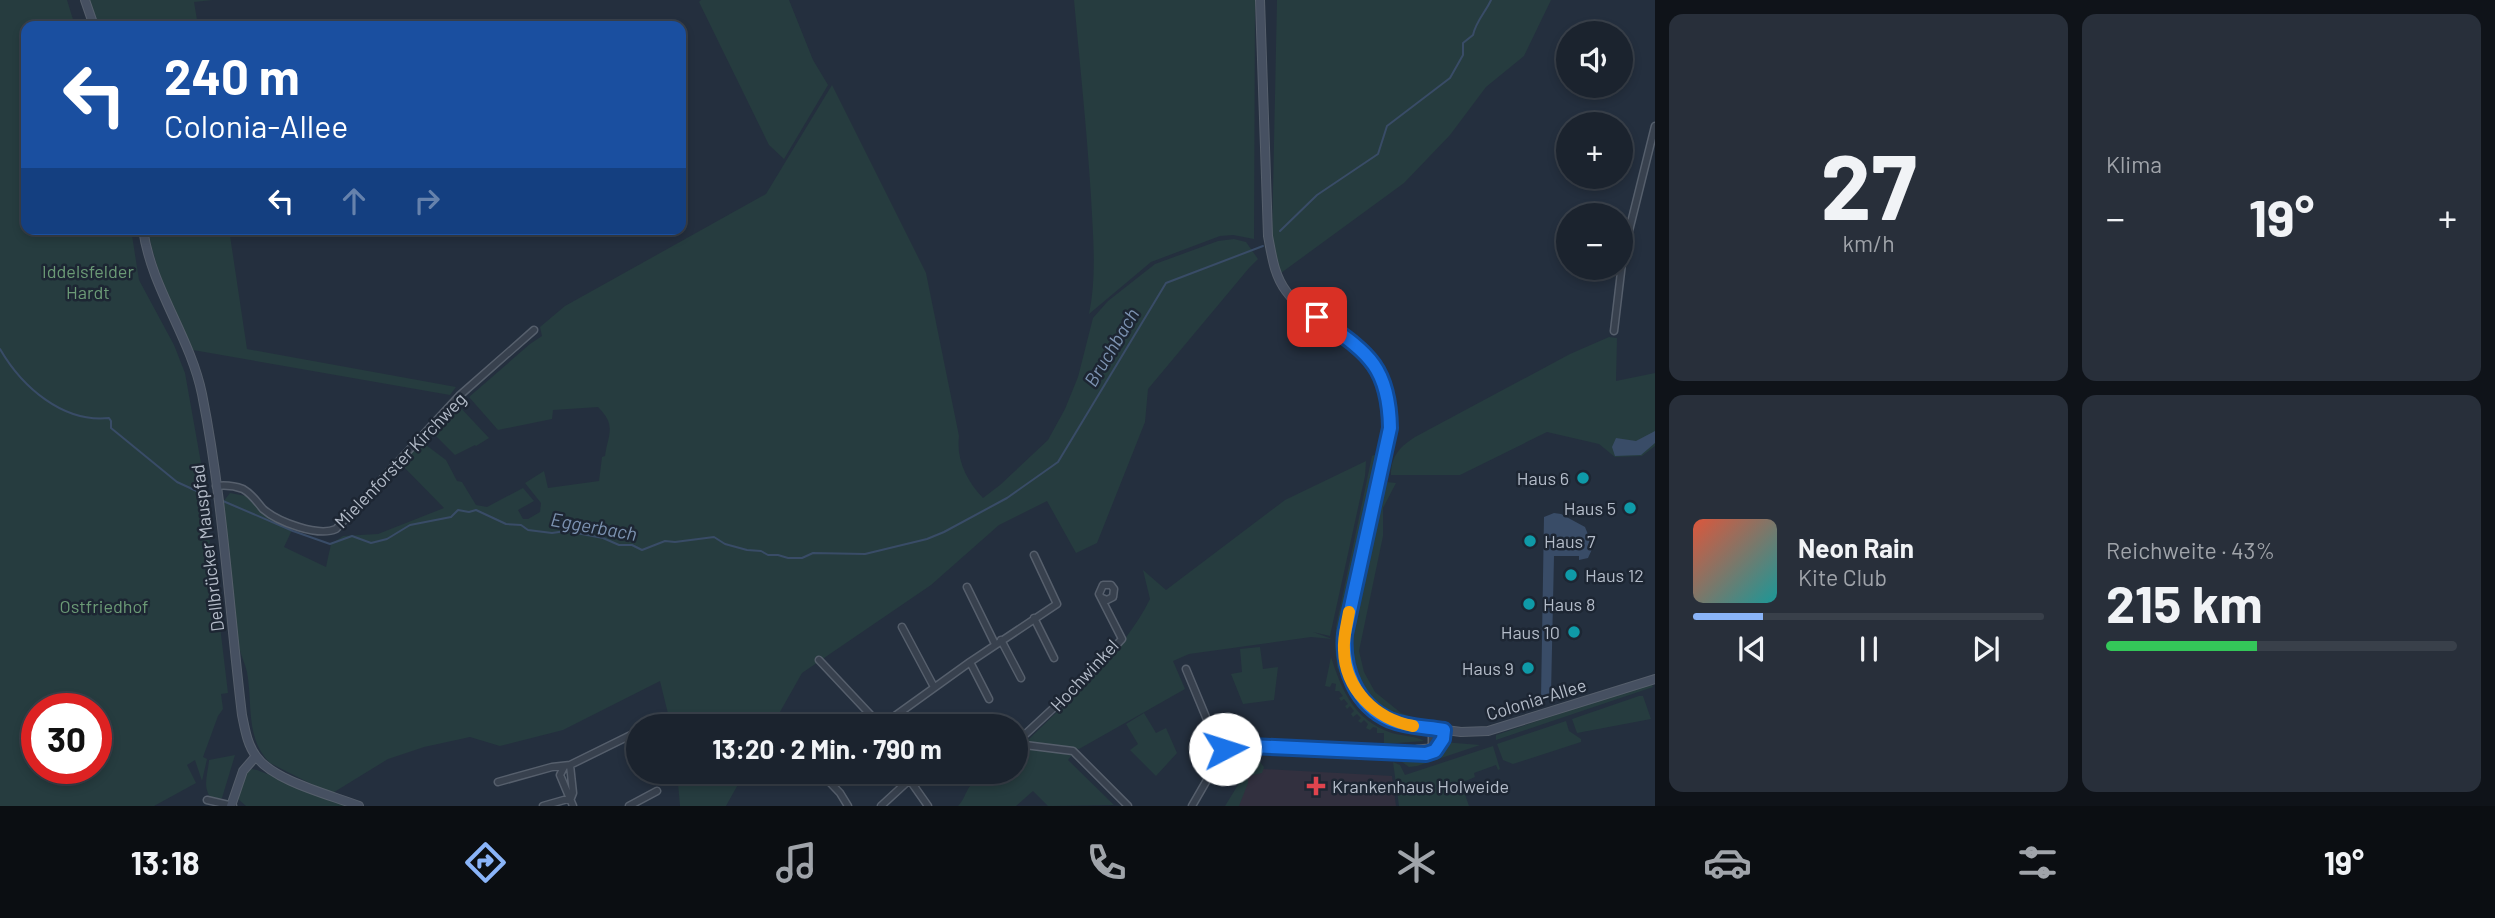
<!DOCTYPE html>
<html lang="de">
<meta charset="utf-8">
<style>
body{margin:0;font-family:Barlow,sans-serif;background:#282f3a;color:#f1f3f6;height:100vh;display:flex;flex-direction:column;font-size:26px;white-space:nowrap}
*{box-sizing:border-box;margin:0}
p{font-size:23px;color:#a0a4aa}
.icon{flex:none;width:38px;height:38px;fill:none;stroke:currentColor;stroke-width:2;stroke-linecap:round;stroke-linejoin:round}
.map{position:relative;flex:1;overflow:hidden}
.side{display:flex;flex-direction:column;gap:14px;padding:14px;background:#0f1319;width:840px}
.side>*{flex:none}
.guide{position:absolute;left:21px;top:21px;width:665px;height:214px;border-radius:14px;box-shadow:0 4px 10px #0003,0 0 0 2px #39404a;background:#1a4fa0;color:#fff;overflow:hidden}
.tools{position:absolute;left:1556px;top:21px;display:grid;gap:14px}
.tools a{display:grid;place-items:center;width:77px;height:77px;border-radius:50%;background:#1b232e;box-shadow:0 4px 10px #0003,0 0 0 2px #39404a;font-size:35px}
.speed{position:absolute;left:21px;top:693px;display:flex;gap:14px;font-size:35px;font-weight:700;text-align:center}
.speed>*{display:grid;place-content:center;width:91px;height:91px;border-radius:50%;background:#1b232e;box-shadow:0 4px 10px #0003,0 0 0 2px #39404a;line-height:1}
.speed .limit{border:10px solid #d22;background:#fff;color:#111}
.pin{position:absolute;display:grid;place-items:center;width:60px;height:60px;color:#fff;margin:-30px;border-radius:14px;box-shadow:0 4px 10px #0006}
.me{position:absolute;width:77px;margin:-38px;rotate:85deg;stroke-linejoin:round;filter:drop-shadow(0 0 5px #0008)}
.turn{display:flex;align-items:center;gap:24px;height:147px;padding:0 28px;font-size:32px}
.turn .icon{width:91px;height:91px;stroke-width:2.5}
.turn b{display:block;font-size:49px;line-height:60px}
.lanes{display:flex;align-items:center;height:66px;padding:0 28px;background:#0003;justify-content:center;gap:35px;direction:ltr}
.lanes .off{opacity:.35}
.big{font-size:52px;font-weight:700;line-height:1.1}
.side .card{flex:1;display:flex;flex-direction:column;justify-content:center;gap:10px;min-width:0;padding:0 24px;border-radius:14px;background:#282f3a}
.side .dial{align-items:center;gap:0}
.dial b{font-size:91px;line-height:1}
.song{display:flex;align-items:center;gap:21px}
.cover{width:84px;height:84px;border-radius:10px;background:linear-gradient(135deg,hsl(10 70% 55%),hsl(180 70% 35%))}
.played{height:7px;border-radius:4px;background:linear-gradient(90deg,#8ab4f8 20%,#39404a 20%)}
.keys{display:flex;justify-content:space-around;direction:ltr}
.heat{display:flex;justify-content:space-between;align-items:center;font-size:38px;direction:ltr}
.charge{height:10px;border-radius:5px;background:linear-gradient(90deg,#34c759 43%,#39404a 0)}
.side .tiles{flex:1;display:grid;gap:14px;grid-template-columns:repeat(2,1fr)}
.trip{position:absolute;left:626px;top:714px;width:402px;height:70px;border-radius:35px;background:#1b232e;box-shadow:0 4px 10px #0003,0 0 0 2px #39404a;font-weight:700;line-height:70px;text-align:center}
.dock{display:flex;height:112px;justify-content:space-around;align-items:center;background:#0b0e12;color:#a0a4aa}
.dock .icon{width:49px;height:49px}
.dock .selected{color:#8ab4f8}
.dock b{font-size:32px;color:#f1f3f6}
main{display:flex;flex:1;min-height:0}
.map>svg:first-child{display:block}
</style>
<main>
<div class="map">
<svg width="1655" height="806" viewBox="0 0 1655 806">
<rect width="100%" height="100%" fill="#242f3e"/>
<path fill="#32303f" d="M1246,768L1392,776L1396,806H1228Z"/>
<path fill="#263c3f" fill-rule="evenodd" d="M0,0H67L75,26H26V229H131L139,280L174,345L185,373L209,508L210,518H207L228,693L221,694L223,709L218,716L203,757L207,759L202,781L195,760L187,765L196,783L154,806H0ZM37,709H96V768H37Z
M88,0H213L194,2L198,26H97Z
M701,0H789L813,60L828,85L784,159L769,145L699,2Z
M1074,0H1255L1254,239L1233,235L1220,236L1151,262L1089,314C1097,276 1093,236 1091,197C1087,131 1080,66 1074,0Z
M1277,0H1551L1524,56L1486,87L1450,135L1404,183L1281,273L1272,238Z
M832,85L926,273L959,436C956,460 967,481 983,498L1000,485L1048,440L1065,409L1078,377L1093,318L1108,301L1155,264L1218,241L1234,239L1246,242L1258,259L1249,268L1148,389L1145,422L1097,543L1076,553L1047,501L999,525L931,585L802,673L772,726H671L660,681L563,730L500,746L470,737L424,747L388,759L331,794L270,763C245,738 253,705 247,672C245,664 241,655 239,647C231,599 227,551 223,502L230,493L246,496L259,509L293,528L284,547L326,567L331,544L343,536L378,534L444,508L400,463L422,442L446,460L457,481L462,482L476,505L487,507L523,488L534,501L518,510L523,519H528L540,512L541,503L525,483L544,471L548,488L599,481L602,457L605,456C608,434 617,426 598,407L553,410L552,419L498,430L469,397L530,344L542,336L540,327L565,306L766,194Z
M148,229H229L247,349L456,387L450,395L193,350C175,312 155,271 148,229Z
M1609,337L1617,338L1616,381L1655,373V446L1642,456L1615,457L1599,444L1547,432L1460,475H1391C1391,455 1401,446 1415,437L1570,354Z
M458,405L489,438L476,446L475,445L455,455L433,433Z
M1379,453L1340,638C1340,678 1359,715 1400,727C1410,729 1423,728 1430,736L1396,731L1370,717L1350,695L1337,667L1335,648L1336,627L1372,456Z
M1366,461L1365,476L1330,636L1313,632L1332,639L1311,637L1189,654L1173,661L1185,689L1079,749L1026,742C1068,701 1124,652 1150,599L1143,570L1166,590L1285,500Z
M1386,482L1396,483L1383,508V536L1359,651L1364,672L1375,692L1401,713L1424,721L1423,723C1376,716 1351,692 1347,643L1380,486Z
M1260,647L1263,669L1278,667L1274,700L1243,704L1231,674L1242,672L1240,649Z
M1331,657C1342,691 1354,720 1392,733C1402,736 1416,736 1424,741L1384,744V733H1377V728L1373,727L1370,730L1366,728L1368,724L1364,720L1361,723L1358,721L1361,718L1357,714L1353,717L1351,714L1354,711L1350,706L1347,709L1345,706L1348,704L1344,699L1341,701L1339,698L1343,696L1339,691H1335L1336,684L1332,683L1330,687L1325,686Z
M1651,683L1653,687L1496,740V735Z
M1639,696H1643L1651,719L1577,733L1572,719Z
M1144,713L1156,733L1166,728L1177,753L1156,776L1130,750L1138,744L1126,724Z
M1566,721L1569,731L1581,739V742L1513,764L1503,760L1497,744Z
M1443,742L1480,745L1417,766L1409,767L1395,757L1397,755L1433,754L1438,752Z
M1493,746L1500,769L1498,770L1496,765L1474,773L1475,777L1461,783L1469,806H1399L1393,762L1400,765L1405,775Z
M1020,747L1072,755L1068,760L1114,805L1048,806L1033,791L1016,806H958C964,800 965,793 970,786C981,770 1000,772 1017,772V751Z
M235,755L222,798L213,800C201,788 208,775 209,760Z
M1249,760L1260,762L1264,767L1262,773L1248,776V783L1239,806H1225L1238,785L1242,761Z
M251,769L257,770L347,806H246L237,798L245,772Z
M677,772H745L726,806H680Z"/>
<path fill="#394c67" d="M1655,431V443L1641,455L1615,456L1612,447L1616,438L1636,441Z
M1554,513L1561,514L1585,527L1593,547L1588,558L1579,560V556H1554L1551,694L1541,698L1544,517Z"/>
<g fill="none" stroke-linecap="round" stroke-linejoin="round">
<path stroke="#394c67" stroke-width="2" d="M1280,231L1317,195L1378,154L1387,126L1450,78L1463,55V43L1473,35C1476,21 1485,13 1491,0
M0,349C22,387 63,423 109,418L111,421V428L177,482L201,493
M223,501L293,531L330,544L352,536L371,543L387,539L410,525L451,517L458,510L469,512L476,510L506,524L521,525L528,530L552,533L566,531L603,538L619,545H632L642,550L665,541L675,542L714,537L725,544L747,550L761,551L768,555H778L788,558H802L813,553L865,554L927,539L944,532L1007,498L1058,462L1166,283L1263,246"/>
<g stroke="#565f6c" stroke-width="9">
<path id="street" d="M1614,331L1623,255L1655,126
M216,486C224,485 235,486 243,489C252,494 257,502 263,509C278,522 318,537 336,529L459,396L534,330
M967,587L995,644
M1034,618L1054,658
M902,627L934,687
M1001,640L1021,678
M819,660L881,726
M970,662L989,699
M1186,669L1218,746L1216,751L1219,754L1223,753L1224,747L1218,746
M647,726H648
M881,726L970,662L1057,604L1034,555
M1017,742L1087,677L1122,639L1099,594L1103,585H1111L1114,589L1113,597L1107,600L1102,598
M1017,744L1073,751L1128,806
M1224,747L1229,745L1426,754C1439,752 1442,742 1444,730
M1417,749L1429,748L1432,745V728
M570,765L573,793L571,798
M564,767L560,775L573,806
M820,772L840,793L848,806
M909,779L928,806
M498,782L552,767L570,765L639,731
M207,800L233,806
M543,806L571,798
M629,806L657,791
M881,806L918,772
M1192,806L1222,754"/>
</g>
<g stroke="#565f6c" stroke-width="10">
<path id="secondary" d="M85,0L94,26
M1260,0L1268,236C1272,256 1274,275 1286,291C1294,303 1307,310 1319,319C1367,352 1389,365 1390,428L1345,634V657L1354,687L1377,712L1389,719L1408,725L1461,732L1488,731L1655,679
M143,229C151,288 190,336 202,394C223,499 229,608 242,715C245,729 247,744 256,756C273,781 331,795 359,806
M231,806L243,771L256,756"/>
</g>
<use href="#street" stroke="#38414e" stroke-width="6"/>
<use href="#secondary" stroke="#465061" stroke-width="8"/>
</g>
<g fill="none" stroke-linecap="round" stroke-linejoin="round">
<g stroke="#114b97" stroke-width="18">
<path id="route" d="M1225,749L1229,745L1426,754L1435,751L1443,739L1444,730C1426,727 1407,727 1390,720C1356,705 1342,668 1345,634L1390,428C1389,364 1366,352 1317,317"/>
</g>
<use href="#route" stroke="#1a73e8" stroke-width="12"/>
<path stroke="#f59e0b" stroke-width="12" d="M1349,612C1347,624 1343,638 1344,650C1345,689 1375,719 1413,726"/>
</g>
<g fill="#0f9aa8" stroke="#1d2633" stroke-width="2.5">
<circle cx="1583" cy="478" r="7"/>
<circle cx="1630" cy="508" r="7"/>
<circle cx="1530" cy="541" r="7"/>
<circle cx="1571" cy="575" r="7"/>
<circle cx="1529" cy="604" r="7"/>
<circle cx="1574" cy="632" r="7"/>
<circle cx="1528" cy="668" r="7"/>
</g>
<path fill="#e0444e" stroke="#1d2633" stroke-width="2.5" d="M1312.5 775.5h7v7h7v7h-7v7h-7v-7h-7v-7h7z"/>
<g text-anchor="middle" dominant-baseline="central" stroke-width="5" stroke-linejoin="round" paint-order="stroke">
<g font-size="18" fill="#6b9a76" stroke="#1d2633">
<text x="88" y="271">Iddelsfelder<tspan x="88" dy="21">Hardt</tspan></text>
<text x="104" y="606">Ostfriedhof</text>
</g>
<g font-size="18" fill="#b4bcc9" stroke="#1d2633">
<text transform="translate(400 460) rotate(-46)">Mielenforster Kirchweg</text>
<text transform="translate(207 548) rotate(-97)">Dellbrücker Mauspfad</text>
<text transform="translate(1084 675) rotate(-47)">Hochwinkel</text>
<text transform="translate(1536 699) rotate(-17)">Colonia-Allee</text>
</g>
<g font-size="18" fill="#b4bcc9" stroke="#1d2633" text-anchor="end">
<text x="1569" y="478">Haus 6</text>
<text x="1616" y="508">Haus 5</text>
<text x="1544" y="541" text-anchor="start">Haus 7</text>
<text x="1585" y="575" text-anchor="start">Haus 12</text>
<text x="1543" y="604" text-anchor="start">Haus 8</text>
<text x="1560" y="632">Haus 10</text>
<text x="1514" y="668">Haus 9</text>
<text x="1332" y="786" text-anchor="start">Krankenhaus Holweide</text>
</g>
<g font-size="19" font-style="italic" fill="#7c92b1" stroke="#1d2633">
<text transform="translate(1111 347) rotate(-59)">Bruchbach</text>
<text transform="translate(594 526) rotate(10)">Eggerbach</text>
</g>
</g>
</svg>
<div class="tools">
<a><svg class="icon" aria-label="sound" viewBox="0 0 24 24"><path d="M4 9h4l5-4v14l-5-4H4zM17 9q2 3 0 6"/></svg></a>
<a>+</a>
<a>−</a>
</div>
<div class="speed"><div class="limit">30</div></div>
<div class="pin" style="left:1317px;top:317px;background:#d93025"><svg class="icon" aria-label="arrive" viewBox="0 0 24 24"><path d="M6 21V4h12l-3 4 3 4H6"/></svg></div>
<svg class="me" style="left:1225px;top:749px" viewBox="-20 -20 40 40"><circle r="19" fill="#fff"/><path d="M0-13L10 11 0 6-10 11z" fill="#1a73e8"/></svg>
<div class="trip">13:20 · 2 Min. · 790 m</div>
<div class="guide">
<div class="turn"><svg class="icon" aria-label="left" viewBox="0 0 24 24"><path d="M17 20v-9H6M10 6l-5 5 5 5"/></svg><div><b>240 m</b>Colonia-Allee</div></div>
<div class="lanes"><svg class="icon" aria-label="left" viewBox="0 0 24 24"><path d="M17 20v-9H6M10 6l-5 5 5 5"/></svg><svg class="icon off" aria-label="ahead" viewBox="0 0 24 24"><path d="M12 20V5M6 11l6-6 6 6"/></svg><svg class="icon off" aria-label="right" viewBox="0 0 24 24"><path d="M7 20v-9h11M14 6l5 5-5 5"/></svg></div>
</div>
</div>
<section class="side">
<div class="tiles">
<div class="card dial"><b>27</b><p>km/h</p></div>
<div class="card"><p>Klima</p>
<div class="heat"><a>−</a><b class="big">19°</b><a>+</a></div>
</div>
<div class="card">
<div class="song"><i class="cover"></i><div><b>Neon Rain</b><p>Kite Club</p></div></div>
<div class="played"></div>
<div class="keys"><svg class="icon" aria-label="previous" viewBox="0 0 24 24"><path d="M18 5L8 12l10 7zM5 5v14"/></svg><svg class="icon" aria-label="pause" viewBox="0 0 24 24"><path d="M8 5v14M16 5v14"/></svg><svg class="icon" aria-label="next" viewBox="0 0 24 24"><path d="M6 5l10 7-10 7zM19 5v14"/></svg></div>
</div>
<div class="card"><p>Reichweite · 43%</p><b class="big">215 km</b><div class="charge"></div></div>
</div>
</section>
</main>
<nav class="dock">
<b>13:18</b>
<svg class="icon selected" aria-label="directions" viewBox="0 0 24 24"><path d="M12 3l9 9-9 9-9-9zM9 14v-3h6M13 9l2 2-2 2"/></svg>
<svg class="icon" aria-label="music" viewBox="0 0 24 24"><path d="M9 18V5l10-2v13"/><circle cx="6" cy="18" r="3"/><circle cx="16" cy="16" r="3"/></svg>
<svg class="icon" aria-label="phone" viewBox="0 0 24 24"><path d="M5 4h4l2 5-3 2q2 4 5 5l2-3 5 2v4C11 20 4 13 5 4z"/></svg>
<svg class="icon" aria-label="climate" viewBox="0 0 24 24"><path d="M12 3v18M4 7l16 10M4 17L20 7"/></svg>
<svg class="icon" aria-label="car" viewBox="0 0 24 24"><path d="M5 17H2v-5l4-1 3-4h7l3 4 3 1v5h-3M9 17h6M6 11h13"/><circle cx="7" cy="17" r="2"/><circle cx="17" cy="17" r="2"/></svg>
<svg class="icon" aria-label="filters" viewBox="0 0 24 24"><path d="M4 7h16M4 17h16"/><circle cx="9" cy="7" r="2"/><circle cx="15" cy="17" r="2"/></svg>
<b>19°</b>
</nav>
